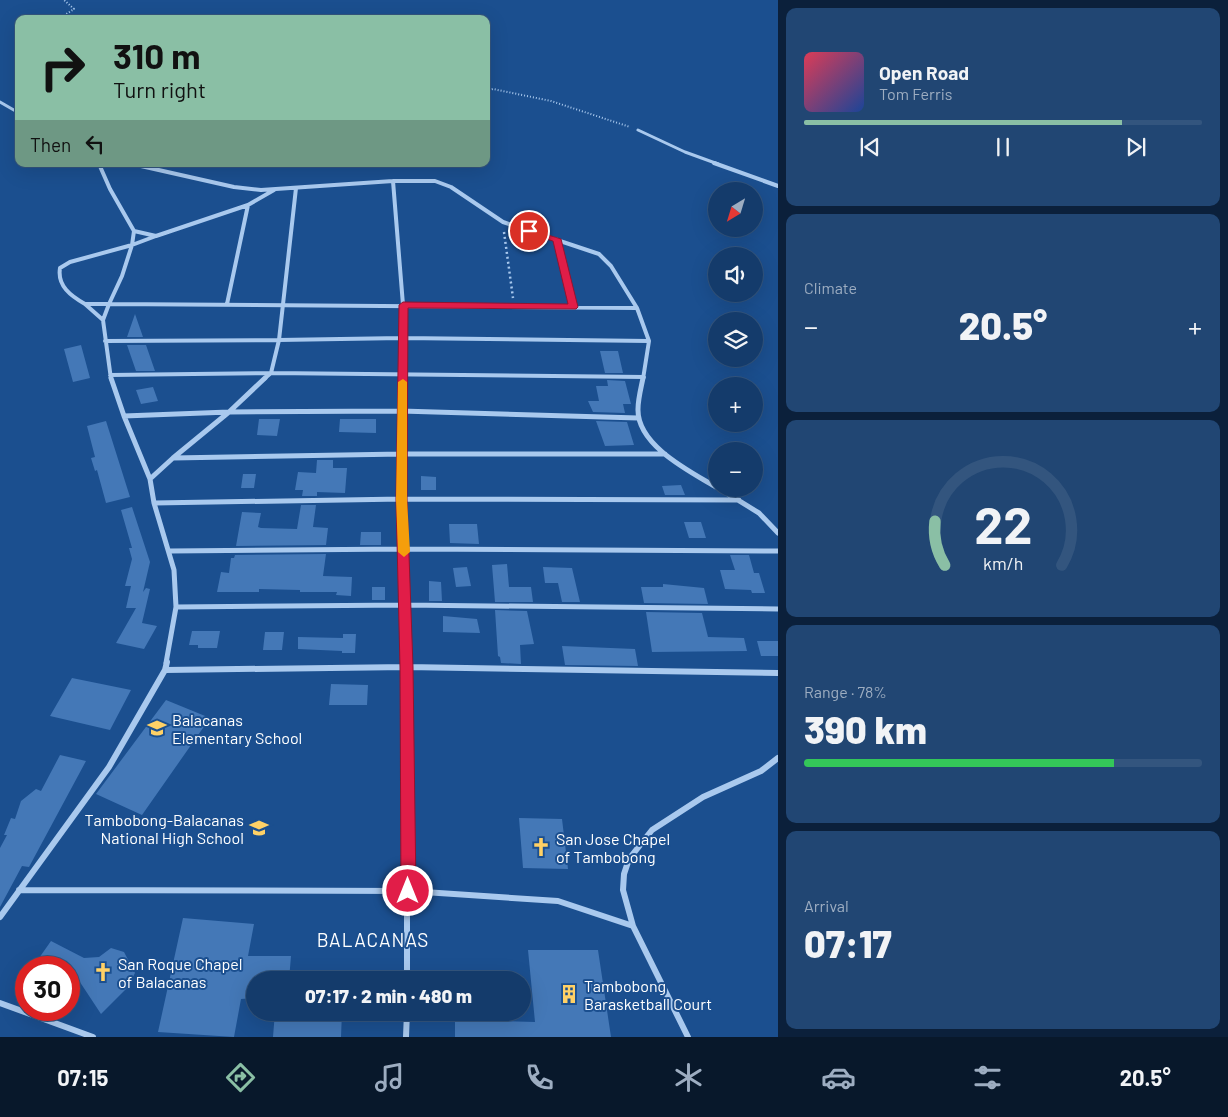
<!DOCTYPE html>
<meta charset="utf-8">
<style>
body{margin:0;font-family:Barlow,sans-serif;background:#214673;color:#f1f3f6;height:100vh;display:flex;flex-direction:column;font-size:19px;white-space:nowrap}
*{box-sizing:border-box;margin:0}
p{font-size:16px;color:#9dadc1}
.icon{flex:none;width:28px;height:28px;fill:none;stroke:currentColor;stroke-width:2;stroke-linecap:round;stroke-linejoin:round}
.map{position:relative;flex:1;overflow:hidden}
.details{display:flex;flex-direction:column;gap:8px;padding:8px;background:#0b203b;width:450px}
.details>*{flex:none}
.hud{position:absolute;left:15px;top:15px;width:475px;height:152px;border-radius:10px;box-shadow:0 5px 20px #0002,0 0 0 1px #33557e;background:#8abfa5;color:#111;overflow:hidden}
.needle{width:32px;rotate:218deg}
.buttons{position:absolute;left:708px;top:182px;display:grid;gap:10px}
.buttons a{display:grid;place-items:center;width:55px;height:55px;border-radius:50%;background:#143b6b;box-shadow:0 5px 20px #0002,0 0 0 1px #33557e;font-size:25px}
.speed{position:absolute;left:15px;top:956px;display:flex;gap:10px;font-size:25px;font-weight:700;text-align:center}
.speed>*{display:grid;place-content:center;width:65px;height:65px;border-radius:50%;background:#143b6b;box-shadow:0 5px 20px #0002,0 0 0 1px #33557e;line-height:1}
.speed .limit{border:8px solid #d22;background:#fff;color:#111}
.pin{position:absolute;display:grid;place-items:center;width:42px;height:42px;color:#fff;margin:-21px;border:2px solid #fff;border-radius:50%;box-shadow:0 1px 5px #0007}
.me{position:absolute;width:55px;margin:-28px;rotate:0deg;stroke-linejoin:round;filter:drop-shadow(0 0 4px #0008)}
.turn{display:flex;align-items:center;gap:18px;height:105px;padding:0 15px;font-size:22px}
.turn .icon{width:65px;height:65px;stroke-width:2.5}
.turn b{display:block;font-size:35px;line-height:42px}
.then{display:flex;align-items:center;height:48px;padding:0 15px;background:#0003;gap:10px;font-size:19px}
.big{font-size:38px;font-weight:800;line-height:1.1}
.details .widget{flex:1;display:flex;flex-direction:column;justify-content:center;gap:8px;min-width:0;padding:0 18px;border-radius:10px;background:#214673}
.details .dial{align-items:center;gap:0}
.dial svg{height:130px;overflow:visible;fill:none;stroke:#33557e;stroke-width:7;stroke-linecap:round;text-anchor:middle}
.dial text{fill:#f1f3f6;stroke:none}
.song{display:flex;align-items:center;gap:15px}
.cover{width:60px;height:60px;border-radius:8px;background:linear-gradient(135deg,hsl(350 70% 55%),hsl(220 70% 35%))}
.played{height:5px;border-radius:2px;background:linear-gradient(90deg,#8abfa5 80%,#33557e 80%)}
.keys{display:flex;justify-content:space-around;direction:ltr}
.heat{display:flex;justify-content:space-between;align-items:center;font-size:28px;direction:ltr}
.charge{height:8px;border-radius:4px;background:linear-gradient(90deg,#34c759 78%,#33557e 0)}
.trip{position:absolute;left:246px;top:971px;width:285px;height:50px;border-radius:25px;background:#143b6b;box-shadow:0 5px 20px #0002,0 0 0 1px #33557e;font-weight:800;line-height:50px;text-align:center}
.tabs{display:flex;height:80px;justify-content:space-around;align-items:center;background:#08182b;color:#9dadc1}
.tabs .icon{width:35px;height:35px}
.tabs .on{color:#8abfa5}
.tabs b{font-size:22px;color:#f1f3f6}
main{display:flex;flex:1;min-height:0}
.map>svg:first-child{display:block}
</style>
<main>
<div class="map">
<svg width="778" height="1037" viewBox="0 0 778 1037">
<rect width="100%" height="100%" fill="#1b4f8f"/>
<path fill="#4478b7" d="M135,314L143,337H127Z
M81,345L90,378L73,382L64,349Z
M127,345H146L155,371H136Z
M600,351H618L623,373H605Z
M607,380L625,381L631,404H623L625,413L593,412L588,401H599L596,386H608Z
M153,387L158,401L141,404L136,390Z
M259,419H280L277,436L257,435Z
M340,419H376V433L339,432Z
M106,421L130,497L106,503L97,470L95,471L91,458L95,457L87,426Z
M596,421L627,422L634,445L605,446Z
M317,460H333V468H347L345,493L317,492V496H302L303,490H295L298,472L316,473Z
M243,474H256L254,488H241Z
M421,476L436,477V490H421Z
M681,485L685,495H665L662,486Z
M301,505H316L313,527L328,528L326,545L236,546L242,512L261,513L258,527L261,528L297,529Z
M132,507L150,562L143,592L146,588L150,589L142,623L157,626L144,649L116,643L136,608H126L131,586H125L132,559L129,548H132L121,510Z
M684,522H701L706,538H689Z
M449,524H477L479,544L450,543Z
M361,532H381V545H360Z
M326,554L323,576L352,577L351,596L336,595L337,592H300V590L259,589V592H217L221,572L229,573L231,558H234L235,555Z
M730,555H749L754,573H759L765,593H752L751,590L725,589L720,570H735Z
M507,564L509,587H531L533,602H495L492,565Z
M467,567L471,586L456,587L453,568Z
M543,567L572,568L580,602H562L558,583H545Z
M429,581L441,582L442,601H429Z
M663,584L704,588L708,604L644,603L641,587H663Z
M372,587H385V600H372Z
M495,610L527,611L534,644L520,645L521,664L501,663L500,657L498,656Z
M646,612L702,613L708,637L744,638L747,651L652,652Z
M443,616L477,619L480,633L443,632Z
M192,631H220L217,648H198V645H189Z
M265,632H284L282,650H263Z
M343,634H356L355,653H342V651L298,649V637L343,638Z
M757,641H778V656H761Z
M562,646L635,649L638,666L565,665Z
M72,678L131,690L110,730L50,716Z
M331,684L368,685L367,705H329Z
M166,700L210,718L142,815L96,794Z
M60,755L86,761L29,867L22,866L0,907V848L7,835H4L11,818L15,819L21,801L36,789L41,791Z
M519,818L562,819L568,869L523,868Z
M183,918L254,924L248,956H291L289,980H255V998L241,999L234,1037L158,1032Z
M51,941L84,958L99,957L111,948L124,952L135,973L127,988L101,1014L70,967L32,968Z
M528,950H598L611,1037H455V1020L535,1022Z
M275,1012H342L341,1037H273Z"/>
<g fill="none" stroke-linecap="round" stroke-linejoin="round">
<path stroke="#a9c9ee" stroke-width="2" stroke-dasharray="1 2" stroke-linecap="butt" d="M59,19L74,9L64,0
M486,91L493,89L551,101L630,127"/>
<path stroke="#a9c9ee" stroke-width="2.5" stroke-dasharray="2 3" stroke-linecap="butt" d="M504,232L513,298"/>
<path stroke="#a9c9ee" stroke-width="3" d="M0,102L19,113
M638,130L685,152L718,164"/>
<path stroke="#a9c9ee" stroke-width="4" d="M714,163L778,186
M132,164L234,187L261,190L393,181H435L451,187L503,222L599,254L611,266L637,308L649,341L643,379
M393,181L403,305V379
M156,236L248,205L274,190
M556,239L573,307
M85,304H109L103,320Z
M85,304C71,296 57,286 60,268L70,262L132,245L134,231L110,189L99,164
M109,304L637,308
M109,304L122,276L132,245L156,236L134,231
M227,304L248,205
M103,320L111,379
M105,341L279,340L296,188
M110,375L271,373L279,340L402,338L649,341
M264,379L271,373L644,377"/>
<path stroke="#a9c9ee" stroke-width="5" d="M111,378L124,416L150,479L154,503L174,570L176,607L166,663
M403,378L402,499L407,663
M643,378C641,388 638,399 638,409C637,445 689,471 716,487
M124,416L229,412L265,378
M173,458L229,412L401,411L638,418
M150,479L173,458L402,454H665
M720,489L759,513L778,533
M154,503L402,499L739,500
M170,551L404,549L778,551
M176,607L405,605L778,609"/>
<path stroke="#a9c9ee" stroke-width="6" d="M407,662V980
M165,670L407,667L778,673
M19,890L409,891L558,901L633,926
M0,917L109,767L165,670L167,662
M0,1003L93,1037
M406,1037L407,1012
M688,1037L633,926L623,890L624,874L629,859L652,830L703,797L761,771L778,758"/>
</g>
<path fill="#e11d48" stroke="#92132f" d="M529,229L561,239L578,307L576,309L408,308L407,499L413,667L416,891L414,896L408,898L403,896L401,891L400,667L396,499L399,305L403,302L568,304L553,241L526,233L525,231Z"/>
<path fill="#f59e0b" d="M403,379L407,382V499L410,552L404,557L398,552L396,499L398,382Z"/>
<defs>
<g id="school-bare" transform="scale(1.5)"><path d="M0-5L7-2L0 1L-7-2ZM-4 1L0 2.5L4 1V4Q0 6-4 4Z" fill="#ffd166" stroke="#1b4f8f" stroke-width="2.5" paint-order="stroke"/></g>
<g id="church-bare" transform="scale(1.5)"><path d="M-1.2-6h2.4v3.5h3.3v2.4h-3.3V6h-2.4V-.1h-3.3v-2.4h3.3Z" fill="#ffd166" stroke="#1b4f8f" stroke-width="2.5" paint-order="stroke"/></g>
<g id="building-bare" transform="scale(1.5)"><path d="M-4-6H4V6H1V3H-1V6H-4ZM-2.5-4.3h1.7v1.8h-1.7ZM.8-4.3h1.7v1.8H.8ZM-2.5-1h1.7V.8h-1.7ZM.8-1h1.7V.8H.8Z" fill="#ffd166" stroke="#1b4f8f" stroke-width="2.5" paint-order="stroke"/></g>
</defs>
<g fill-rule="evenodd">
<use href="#school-bare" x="157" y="728"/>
<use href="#school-bare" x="259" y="828"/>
<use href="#church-bare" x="541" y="847"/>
<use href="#church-bare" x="103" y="972"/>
<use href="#building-bare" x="569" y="994"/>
</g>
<g text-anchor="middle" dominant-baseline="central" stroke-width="4" stroke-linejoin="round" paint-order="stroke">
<g font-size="16" fill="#fff" stroke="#1b4f8f" text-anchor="start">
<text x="172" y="719">Balacanas<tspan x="172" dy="18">Elementary School</tspan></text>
<text x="244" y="819" text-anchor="end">Tambobong-Balacanas<tspan x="244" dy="18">National High School</tspan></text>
<text x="556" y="838">San Jose Chapel<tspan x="556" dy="18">of Tambobong</tspan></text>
<text x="118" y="963">San Roque Chapel<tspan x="118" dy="18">of Balacanas</tspan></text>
<text x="584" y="985">Tambobong<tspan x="584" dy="18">Barasketball Court</tspan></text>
</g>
<g font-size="19" letter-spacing="1" fill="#fff" stroke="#1b4f8f">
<text x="373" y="939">BALACANAS</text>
</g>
</g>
</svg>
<div class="buttons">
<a><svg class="needle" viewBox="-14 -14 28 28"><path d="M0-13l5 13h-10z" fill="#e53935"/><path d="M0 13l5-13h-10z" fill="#9dadc1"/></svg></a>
<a><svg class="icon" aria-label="sound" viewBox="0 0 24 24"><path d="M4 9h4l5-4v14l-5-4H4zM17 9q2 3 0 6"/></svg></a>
<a><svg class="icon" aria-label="layers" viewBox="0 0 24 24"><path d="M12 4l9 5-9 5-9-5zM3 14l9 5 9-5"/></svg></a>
<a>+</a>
<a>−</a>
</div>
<div class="speed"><div class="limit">30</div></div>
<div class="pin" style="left:529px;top:231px;background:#d93025"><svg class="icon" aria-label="arrive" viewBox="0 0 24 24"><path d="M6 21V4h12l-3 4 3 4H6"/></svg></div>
<svg class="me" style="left:408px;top:891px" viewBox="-20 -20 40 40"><circle r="17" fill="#e11d48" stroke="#fff" stroke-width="3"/><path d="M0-11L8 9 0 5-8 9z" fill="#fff"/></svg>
<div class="trip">07:17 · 2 min · 480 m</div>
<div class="hud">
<div class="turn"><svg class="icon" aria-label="right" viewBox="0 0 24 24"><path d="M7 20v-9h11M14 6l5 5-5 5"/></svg><div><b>310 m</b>Turn right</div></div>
<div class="then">Then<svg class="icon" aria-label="left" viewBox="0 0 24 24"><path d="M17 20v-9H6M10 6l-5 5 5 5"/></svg></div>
</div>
</div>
<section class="details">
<div class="widget">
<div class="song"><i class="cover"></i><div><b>Open Road</b><p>Tom Ferris</p></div></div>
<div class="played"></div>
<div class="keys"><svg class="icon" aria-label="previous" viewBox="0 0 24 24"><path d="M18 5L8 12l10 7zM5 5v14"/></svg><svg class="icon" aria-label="pause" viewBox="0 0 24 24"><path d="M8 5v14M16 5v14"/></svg><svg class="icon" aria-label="next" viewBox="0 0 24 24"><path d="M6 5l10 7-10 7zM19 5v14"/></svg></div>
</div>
<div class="widget"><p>Climate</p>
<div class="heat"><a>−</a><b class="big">20.5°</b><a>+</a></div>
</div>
<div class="widget dial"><svg viewBox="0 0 100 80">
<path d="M14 69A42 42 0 1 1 86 69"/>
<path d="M14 69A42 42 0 0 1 8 42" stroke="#8abfa5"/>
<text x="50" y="56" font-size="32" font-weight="700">22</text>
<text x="50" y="72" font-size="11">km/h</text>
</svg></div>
<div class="widget"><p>Range · 78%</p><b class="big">390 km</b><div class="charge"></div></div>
<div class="widget"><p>Arrival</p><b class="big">07:17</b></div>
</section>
</main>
<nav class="tabs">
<b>07:15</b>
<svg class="icon on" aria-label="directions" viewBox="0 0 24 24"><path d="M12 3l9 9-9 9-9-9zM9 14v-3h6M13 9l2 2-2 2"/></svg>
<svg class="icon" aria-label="music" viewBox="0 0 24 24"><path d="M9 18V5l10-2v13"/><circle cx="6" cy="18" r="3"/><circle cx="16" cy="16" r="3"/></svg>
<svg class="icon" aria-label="phone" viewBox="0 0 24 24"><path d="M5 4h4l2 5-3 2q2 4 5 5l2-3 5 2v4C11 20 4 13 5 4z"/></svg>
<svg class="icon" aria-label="climate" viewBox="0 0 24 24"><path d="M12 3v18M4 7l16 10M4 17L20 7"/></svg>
<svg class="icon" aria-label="car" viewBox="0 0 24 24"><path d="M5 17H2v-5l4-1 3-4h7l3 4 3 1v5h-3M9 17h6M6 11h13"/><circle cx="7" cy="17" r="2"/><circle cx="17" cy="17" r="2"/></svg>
<svg class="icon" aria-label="filters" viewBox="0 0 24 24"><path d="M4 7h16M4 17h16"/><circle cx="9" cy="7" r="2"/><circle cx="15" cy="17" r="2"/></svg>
<b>20.5°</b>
</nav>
